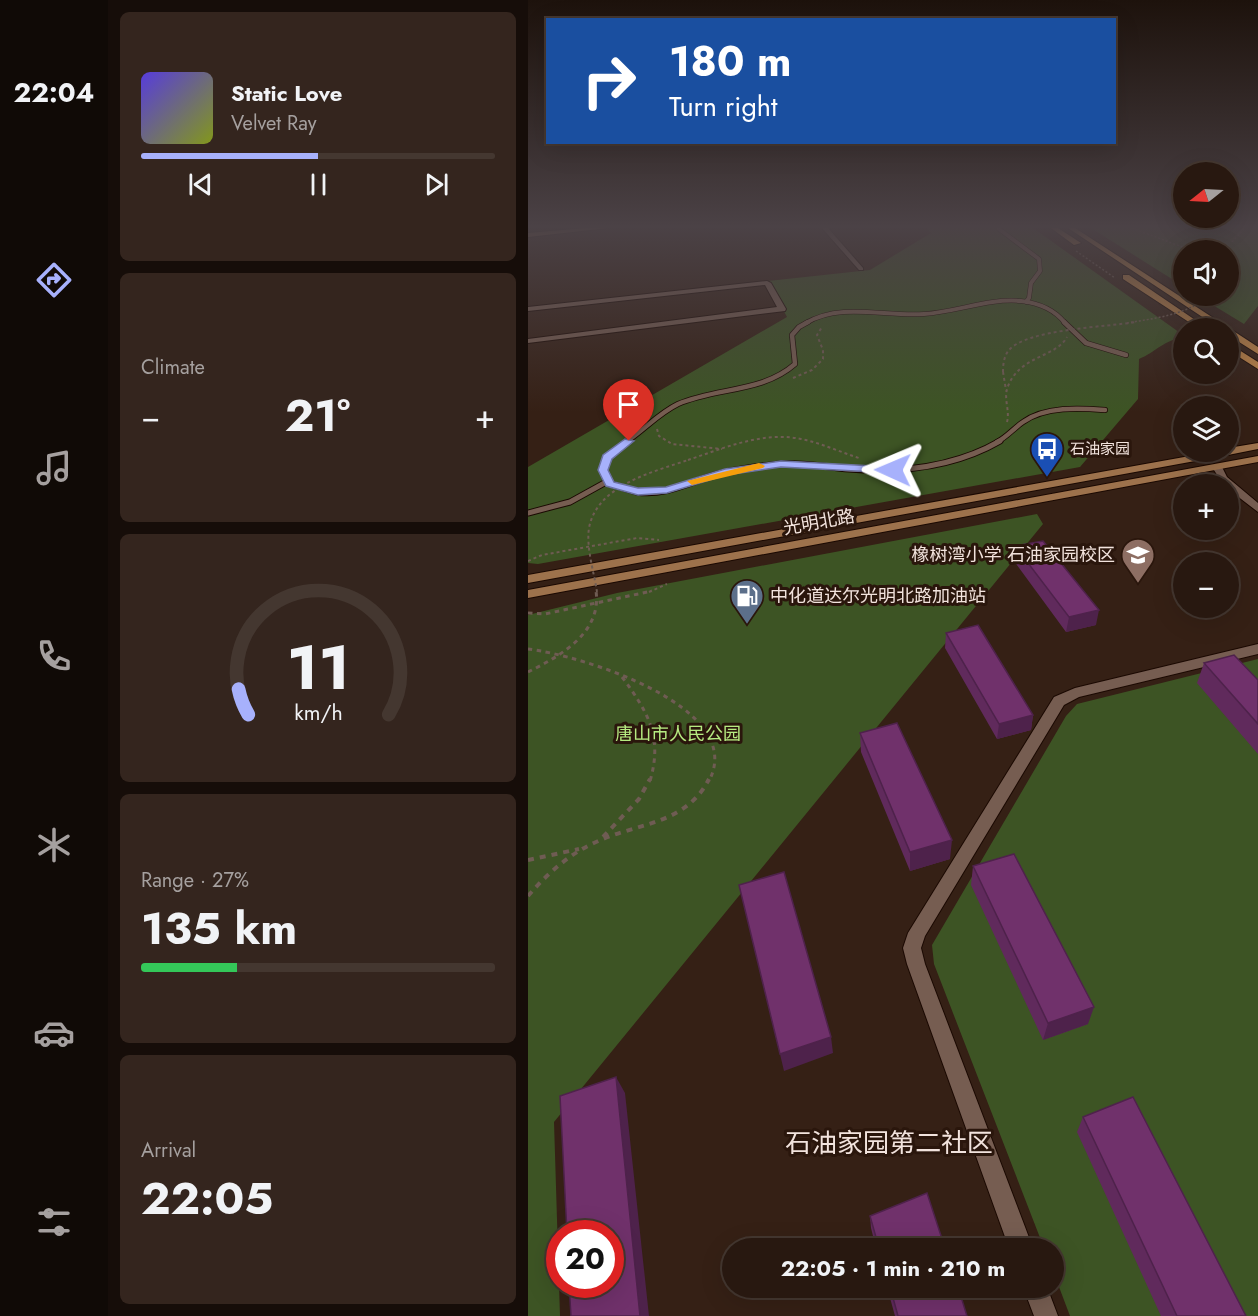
<!DOCTYPE html>
<meta charset="utf-8">
<style>
body{margin:0;font-family:Jost,"Noto Sans SC",sans-serif;background:#34251e;color:#f1f3f6;height:100vh;display:flex;flex-direction:column;font-size:22px;white-space:nowrap}
*{box-sizing:border-box;margin:0}
p{font-size:20px;color:#a5a09f}
.icon{flex:none;width:33px;height:33px;fill:none;stroke:currentColor;stroke-width:2;stroke-linecap:round;stroke-linejoin:round}
.map{position:relative;flex:1;overflow:hidden}
.sheet{display:flex;flex-direction:column;gap:12px;padding:12px;background:#160d09;width:420px}
.sheet>*{flex:none}
.top-card{position:absolute;left:18px;top:18px;width:570px;height:126px;border-radius:0px;box-shadow:0 6px 24px #0002,0 0 0 2px #443730;background:#1a4fa0;color:#fff;overflow:hidden}
.needle{width:39px;rotate:252deg}
.tools{position:absolute;left:645px;top:162px;display:grid;gap:12px}
.tools a{display:grid;place-items:center;width:66px;height:66px;border-radius:50%;background:#281810;box-shadow:0 6px 24px #0002,0 0 0 2px #443730;font-size:30px}
.speed{position:absolute;left:18px;top:1220px;display:flex;gap:12px;font-size:30px;font-weight:700;text-align:center}
.speed>*{display:grid;place-content:center;width:78px;height:78px;border-radius:50%;background:#281810;box-shadow:0 6px 24px #0002,0 0 0 2px #443730;line-height:1}
.speed .limit{border:9px solid #d22;background:#fff;color:#111}
.pin{position:absolute;display:grid;place-items:center;width:51px;height:51px;color:#fff;margin:-62px -26px;border-radius:50% 50% 50% 0;rotate:-45deg;box-shadow:0 0 6px #0007}
.pin .icon{rotate:45deg}
.me{position:absolute;width:66px;margin:-33px;rotate:271deg;stroke-linejoin:round;filter:drop-shadow(0 0 4px #0008)}
.turn{display:flex;align-items:center;gap:21px;height:126px;padding:0 24px;font-size:27px}
.turn .icon{width:78px;height:78px;stroke-width:2.5}
.turn b{display:block;font-size:42px;line-height:51px}
.big{font-size:45px;font-weight:700;line-height:1.1}
.sheet .widget{flex:1;display:flex;flex-direction:column;justify-content:center;gap:9px;min-width:0;padding:0 21px;border-radius:9px;background:#34251e}
.sheet .dial{align-items:center;gap:0}
.dial svg{height:156px;overflow:visible;fill:none;stroke:#443730;stroke-width:7;stroke-linecap:round;text-anchor:middle}
.dial text{fill:#f1f3f6;stroke:none}
.song{display:flex;align-items:center;gap:18px}
.cover{width:72px;height:72px;border-radius:9px;background:linear-gradient(135deg,hsl(250 70% 55%),hsl(70 70% 35%))}
.played{height:6px;border-radius:3px;background:linear-gradient(90deg,#a7b1fc 50%,#443730 50%)}
.keys{display:flex;justify-content:space-around;direction:ltr}
.heat{display:flex;justify-content:space-between;align-items:center;font-size:33px;direction:ltr}
.charge{height:9px;border-radius:4px;background:linear-gradient(90deg,#34c759 27%,#443730 0)}
.trip{position:absolute;left:194px;top:1238px;width:342px;height:60px;border-radius:30px;background:#281810;box-shadow:0 6px 24px #0002,0 0 0 2px #443730;font-weight:700;line-height:60px;text-align:center}
main{display:flex;flex:1;min-height:0}
.dock{display:flex;flex-direction:column;width:108px;justify-content:space-around;align-items:center;background:#100a06;color:#a5a09f}
.dock .icon{width:42px;height:42px}
.dock .selected{color:#a7b1fc}
.dock b{font-size:27px;color:#f1f3f6}
.map>svg:first-child{display:block}
</style>
<main>
<nav class="dock">
<b>22:04</b>
<svg class="icon selected" aria-label="directions" viewBox="0 0 24 24"><path d="M12 3l9 9-9 9-9-9zM9 14v-3h6M13 9l2 2-2 2"/></svg>
<svg class="icon" aria-label="music" viewBox="0 0 24 24"><path d="M9 18V5l10-2v13"/><circle cx="6" cy="18" r="3"/><circle cx="16" cy="16" r="3"/></svg>
<svg class="icon" aria-label="phone" viewBox="0 0 24 24"><path d="M5 4h4l2 5-3 2q2 4 5 5l2-3 5 2v4C11 20 4 13 5 4z"/></svg>
<svg class="icon" aria-label="climate" viewBox="0 0 24 24"><path d="M12 3v18M4 7l16 10M4 17L20 7"/></svg>
<svg class="icon" aria-label="car" viewBox="0 0 24 24"><path d="M5 17H2v-5l4-1 3-4h7l3 4 3 1v5h-3M9 17h6M6 11h13"/><circle cx="7" cy="17" r="2"/><circle cx="17" cy="17" r="2"/></svg>
<svg class="icon" aria-label="filters" viewBox="0 0 24 24"><path d="M4 7h16M4 17h16"/><circle cx="9" cy="7" r="2"/><circle cx="15" cy="17" r="2"/></svg>
</nav>
<section class="sheet">
<div class="widget">
<div class="song"><i class="cover"></i><div><b>Static Love</b><p>Velvet Ray</p></div></div>
<div class="played"></div>
<div class="keys"><svg class="icon" aria-label="previous" viewBox="0 0 24 24"><path d="M18 5L8 12l10 7zM5 5v14"/></svg><svg class="icon" aria-label="pause" viewBox="0 0 24 24"><path d="M8 5v14M16 5v14"/></svg><svg class="icon" aria-label="next" viewBox="0 0 24 24"><path d="M6 5l10 7-10 7zM19 5v14"/></svg></div>
</div>
<div class="widget"><p>Climate</p>
<div class="heat"><a>−</a><b class="big">21°</b><a>+</a></div>
</div>
<div class="widget dial"><svg viewBox="0 0 100 80">
<path d="M14 69A42 42 0 1 1 86 69"/>
<path d="M14 69A42 42 0 0 1 9 56" stroke="#a7b1fc"/>
<text x="50" y="56" font-size="32" font-weight="700">11</text>
<text x="50" y="72" font-size="11">km/h</text>
</svg></div>
<div class="widget"><p>Range · 27%</p><b class="big">135 km</b><div class="charge"></div></div>
<div class="widget"><p>Arrival</p><b class="big">22:05</b></div>
</section>
<div class="map">
<svg width="730" height="1316" viewBox="0 0 730 1316">
<rect width="100%" height="100%" fill="#352015"/>
<path fill="#3d5424" d="M398,228H505L655,335V338C637,339 628,352 611,359L610,399L552,467L10,564L0,563V467L259,317L240,281L342,270L403,233Z
M563,228H730V306L716,324L670,296H700V250H656L655,286Z
M509,514L515,524L26,1122L32,1316H0V615L89,593Z
M730,659V1316H542L525,1271V1248H516L406,964L404,945L538,716L549,704Z"/>
<g fill="none" stroke-linecap="round" stroke-linejoin="round">
<g stroke="#1b0902" stroke-width="5">
<path id="lane-far2" d="M471,229L511,259L512,271L503,283L501,298L498,302
M278,323C313,302 357,317 396,314C429,312 460,298 493,301C511,303 526,309 537,323"/>
</g>
<g stroke="#1b0902" stroke-width="6">
<path id="lane-far1" d="M536,322L558,343L598,355
M98,442C116,430 131,413 150,404C189,387 234,393 267,364L264,335L271,327L280,322
M469,442C479,437 486,428 495,422C517,406 552,408 577,410"/>
</g>
<g stroke="#1b0902" stroke-width="7">
<path id="lane" d="M100,441L79,457L76,469L82,484C91,486 100,490 109,492C139,497 169,478 198,472C215,468 234,466 252,464C275,462 298,467 321,469C373,473 427,467 472,441
M0,513L42,502L80,481"/>
</g>
<g stroke="#1b0902" stroke-width="2">
<path id="street" d="M294,228H300L335,268V270H331Z
M239,281L243,283L258,309L257,311L0,343V339L249,307L237,285L0,311V307Z
M689,464L693,465L699,477L730,503V512L700,489V484H695L684,467Z
M730,644V654L551,697L536,705L397,936L393,948L397,964L505,1248H481L379,964L375,948L380,933L526,697L547,688Z
M495,1287H519L530,1316H506Z"/>
</g>
<g stroke="#1b0902" stroke-width="2">
<path id="secondary" d="M58,228H80L0,237V233Z
M730,443V449L700,455L0,583V575L684,452H700V448Z
M730,456V462L0,598V590Z"/>
</g>
<g stroke="#1b0902" stroke-width="2">
<path id="primary" d="M523,228H530L553,243L546,245Z
M540,228H547L730,347V354L700,335V328H691Z
M595,275H601L679,328H670L595,279Z
M700,343L730,362V369L700,350Z"/>
</g>
<path stroke="#6f5c53" stroke-width="1.5" stroke-dasharray="2 2" stroke-linecap="butt" d="M604,228L662,250
M704,242L717,228
M548,251L587,278"/>
<path stroke="#6f5c53" stroke-width="2" stroke-dasharray="3 3" stroke-linecap="butt" d="M475,372L478,390
M265,378L284,370L295,359V350L289,335L294,327
M479,422C482,411 476,400 479,389C490,355 528,358 539,337
M129,429L131,436L144,444L194,449
M160,460C196,448 235,431 273,439C293,443 312,452 331,458
M0,561L14,555L109,538L131,540
M121,592L139,584"/>
<path stroke="#6f5c53" stroke-width="3" stroke-dasharray="4.5 4.5" stroke-linecap="butt" d="M0,613L17,614L124,591
M0,649C51,655 220,706 181,781
M94,677C120,712 135,737 122,781"/>
<path stroke="#6f5c53" stroke-width="4" stroke-dasharray="6 6" stroke-linecap="butt" d="M75,837L111,799L122,779
M0,860L51,849
M0,896C19,874 41,854 68,842C108,823 158,825 181,779"/>
<use href="#lane-far2" stroke="#765d51" stroke-width="4"/>
<use href="#lane-far1" stroke="#765d51" stroke-width="4.5"/>
<use href="#lane" stroke="#765d51" stroke-width="5"/>
<use href="#street" fill="#765d51" fill-rule="evenodd"/>
<use href="#secondary" fill="#9d724c" fill-rule="evenodd"/>
<use href="#primary" fill="#c58848" fill-rule="evenodd"/>
<path stroke="#6f5c53" stroke-width="1.5" stroke-dasharray="2 2" stroke-linecap="butt" d="M599,323C628,318 658,315 681,296"/>
<path stroke="#6f5c53" stroke-width="2" stroke-dasharray="3 3" stroke-linecap="butt" d="M475,372C475,364 476,356 481,350C499,329 579,327 608,322
M69,592C66,572 58,548 61,528C69,485 125,472 160,460"/>
<path stroke="#6f5c53" stroke-width="3" stroke-dasharray="4.5 4.5" stroke-linecap="butt" d="M0,672C32,656 74,633 68,591"/>
</g>
<path fill="#602a5c" d="M487,546L568,625L538,632L486,561Z
M418,633L505,715L503,730L469,739L417,648Z
M676,663L730,680V754L669,683Z
M332,733L422,859L382,871L333,752Z
M445,866L560,1024L515,1040L443,885Z
M555,1117L718,1316H633L549,1132Z
M342,1216L417,1248H348L343,1228Z
M359,1287H430L439,1316H367Z"/>
<path fill="#4e224b" d="M571,610L568,625L538,632L541,617Z
M505,715L503,730L469,739L471,724Z
M424,840L422,859L382,871V852Z
M566,1007L560,1024L515,1040L520,1023Z
M303,1037L305,1053L256,1071L252,1054Z
M88,1077L97,1093L121,1316H112Z"/>
<path fill="#70316b" stroke="#4e224b" stroke-width="1.5" d="M515,541L571,610L541,617L487,546Z
M450,625L505,715L471,724L418,633Z
M706,655L730,680V724L676,663Z
M369,723L424,840L382,852L332,733Z
M486,854L566,1007L520,1023L445,866Z
M256,872L303,1037L252,1054L211,885Z
M88,1077L112,1316H43L41,1284H82V1233H39L32,1096Z
M605,1097L718,1316H649L555,1117Z
M399,1193L417,1248H351L342,1216Z
M362,1287H430L439,1316H370Z"/>
<linearGradient id="sky" x2="0" y2="1"><stop stop-color="#1d120c"/><stop offset="0.55" stop-color="#4b4246"/><stop offset="1" stop-color="#4b4246" stop-opacity="0"/></linearGradient>
<rect width="730" height="412" fill="url(#sky)"/>
<path fill="#a7b1fc" stroke="#6d73a4" stroke-width="1.5" d="M97,439L106,441L84,459L80,470L86,482L110,488L138,487L197,469L253,461L365,467L370,470L365,473L253,467L198,475L139,493L110,495L78,486L70,470L75,455Z"/>
<path fill="#f59e0b" d="M231,463L237,466L235,468L164,485L159,481Z"/>
<defs>
<g id="bus-pin" transform="scale(1.725)"><path d="M0 17L-7.5 6A9.5 9.5 0 1 1 7.5 6Z" fill="#1a4fb4" stroke="#2a160c"/><path d="M-5-6H5V4H4V6H2V4H-2V6H-4V4H-5ZM-3.5-4V0h7V-4ZM-3.5 1.2v1.5H-2V1.2ZM2 1.2v1.5H3.5V1.2Z" fill="#fff"/></g>
<g id="school-pin" transform="scale(1.725)"><path d="M0 17L-7.5 6A9.5 9.5 0 1 1 7.5 6Z" fill="#8d6e63" stroke="#2a160c"/><path d="M0-5L7-2L0 1L-7-2ZM-4 1L0 2.5L4 1V4Q0 6-4 4Z" fill="#fff"/></g>
<g id="fuel-pin" transform="scale(1.725)"><path d="M0 17L-7.5 6A9.5 9.5 0 1 1 7.5 6Z" fill="#5c6f8a" stroke="#2a160c"/><path d="M-5.5-6h7V0h2V4h1.3V-2.5L3-4.5l.8-.8L6-3V5H2.5V1h-1V6h-7ZM-4.2-4.7v3.2H.2V-4.7Z" fill="#fff"/></g>
</defs>
<g fill-rule="evenodd">
<use href="#bus-pin" x="519" y="449"/>
<use href="#school-pin" x="610" y="555"/>
<use href="#fuel-pin" x="219" y="596"/>
</g>
<g text-anchor="middle" dominant-baseline="central" stroke-width="6" stroke-linejoin="round" paint-order="stroke">
<g font-size="15" fill="#f2e3dd" stroke="#2a160c" text-anchor="start">
<text x="542" y="449">石油家园</text>
</g>
<g font-size="18" fill="#f2e3dd" stroke="#2a160c">
<text transform="translate(291 522) rotate(-10)">光明北路</text>
</g>
<g font-size="18" fill="#f2e3dd" stroke="#2a160c" text-anchor="end">
<text x="587" y="555">橡树湾小学 石油家园校区</text>
<text x="242" y="596" text-anchor="start">中化道达尔光明北路加油站</text>
</g>
<g font-size="18" fill="#b6eb81" stroke="#2a160c">
<text x="150" y="734">唐山市人民公园</text>
</g>
<g font-size="26" fill="#f2e3dd" stroke="#2a160c">
<text x="361" y="1143">石油家园第二社区</text>
</g>
</g>
</svg>
<div class="tools">
<a><svg class="needle" viewBox="-14 -14 28 28"><path d="M0-13l5 13h-10z" fill="#e53935"/><path d="M0 13l5-13h-10z" fill="#a5a09f"/></svg></a>
<a><svg class="icon" aria-label="sound" viewBox="0 0 24 24"><path d="M4 9h4l5-4v14l-5-4H4zM17 9q2 3 0 6"/></svg></a>
<a><svg class="icon" aria-label="search" viewBox="0 0 24 24"><circle cx="10" cy="10" r="6"/><path d="M15 15l6 6"/></svg></a>
<a><svg class="icon" aria-label="layers" viewBox="0 0 24 24"><path d="M12 4l9 5-9 5-9-5zM3 14l9 5 9-5"/></svg></a>
<a>+</a>
<a>−</a>
</div>
<div class="speed"><div class="limit">20</div></div>
<div class="pin" style="left:101px;top:441px;background:#d93025"><svg class="icon" aria-label="arrive" viewBox="0 0 24 24"><path d="M6 21V4h12l-3 4 3 4H6"/></svg></div>
<svg class="me" style="left:365px;top:470px" viewBox="-20 -20 40 40"><path d="M0-17L14 15 0 8-14 15z" fill="#a7b1fc" stroke="#fff" stroke-width="4"/></svg>
<div class="trip">22:05 · 1 min · 210 m</div>
<div class="top-card">
<div class="turn"><svg class="icon" aria-label="right" viewBox="0 0 24 24"><path d="M7 20v-9h11M14 6l5 5-5 5"/></svg><div><b>180 m</b>Turn right</div></div>
</div>
</div>
</main>
